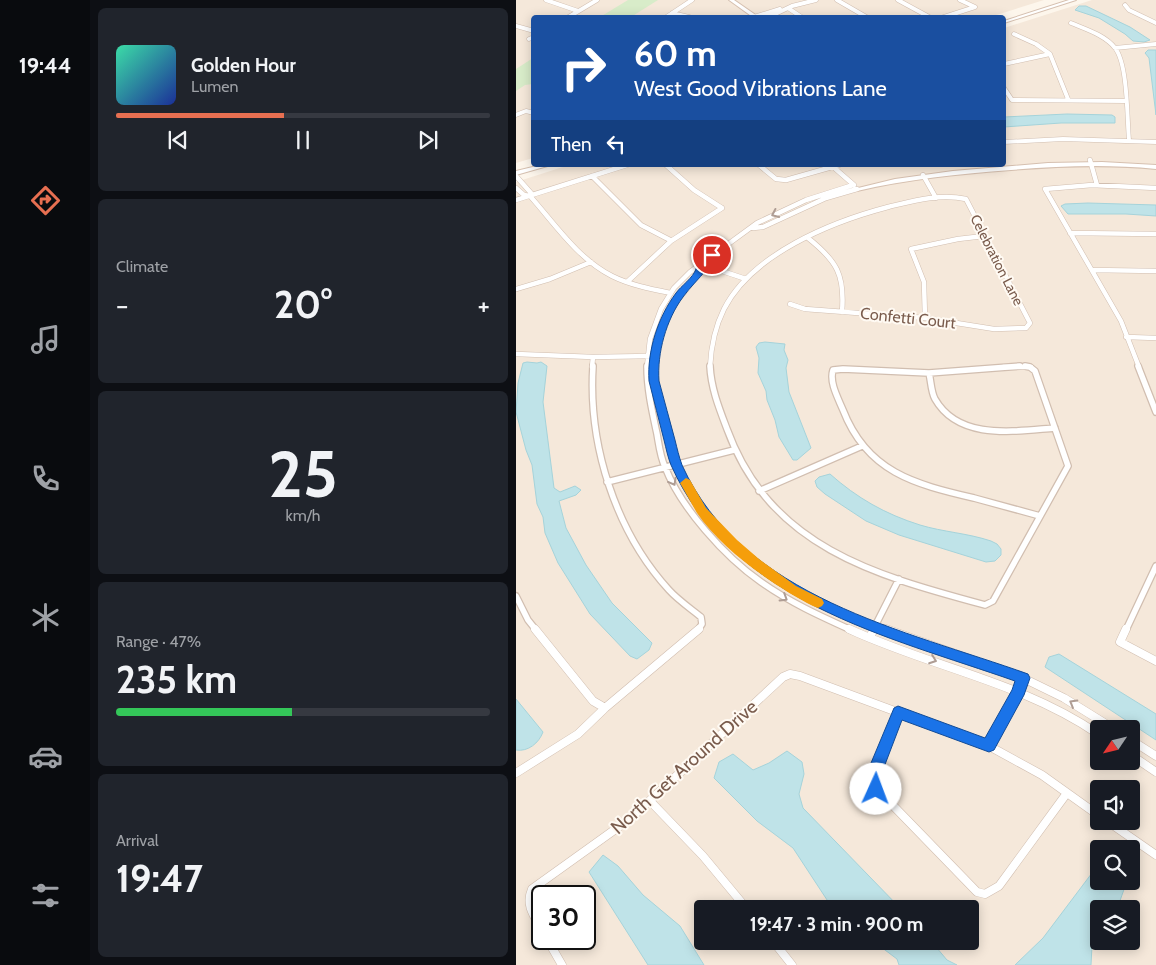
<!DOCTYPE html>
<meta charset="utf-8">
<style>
body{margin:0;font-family:Cabin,sans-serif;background:#20242c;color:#f1f3f6;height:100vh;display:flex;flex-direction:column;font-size:19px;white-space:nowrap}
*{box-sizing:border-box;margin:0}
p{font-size:16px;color:#9ea1a6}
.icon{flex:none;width:28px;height:28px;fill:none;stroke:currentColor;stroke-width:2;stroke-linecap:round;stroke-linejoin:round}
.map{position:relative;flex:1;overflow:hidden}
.side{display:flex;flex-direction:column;gap:8px;padding:8px;background:#0d0f14;width:426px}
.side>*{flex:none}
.hud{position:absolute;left:15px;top:15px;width:475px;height:152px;border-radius:5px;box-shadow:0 2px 12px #0003;background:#1a4fa0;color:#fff;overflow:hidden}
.needle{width:32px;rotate:235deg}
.buttons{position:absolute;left:574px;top:720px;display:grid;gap:10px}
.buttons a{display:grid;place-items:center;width:50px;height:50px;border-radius:5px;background:#171b24;box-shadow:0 2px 12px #0003;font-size:25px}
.speed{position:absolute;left:15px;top:885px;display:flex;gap:10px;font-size:25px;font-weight:700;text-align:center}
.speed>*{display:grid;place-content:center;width:65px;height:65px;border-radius:50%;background:#171b24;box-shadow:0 2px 12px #0003;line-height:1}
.speed .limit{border:2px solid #111;border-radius:8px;background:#fff;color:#111}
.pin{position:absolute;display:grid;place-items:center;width:42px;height:42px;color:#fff;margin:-21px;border:2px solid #fff;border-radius:50%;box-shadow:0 1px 5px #0007}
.me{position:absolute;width:55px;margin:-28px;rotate:2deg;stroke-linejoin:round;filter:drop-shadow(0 0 4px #0008)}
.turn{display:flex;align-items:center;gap:18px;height:105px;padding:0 20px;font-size:22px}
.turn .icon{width:65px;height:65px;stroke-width:2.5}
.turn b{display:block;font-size:35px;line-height:42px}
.then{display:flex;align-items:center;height:48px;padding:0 20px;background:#0003;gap:10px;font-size:19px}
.big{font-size:38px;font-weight:700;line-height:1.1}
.side .tile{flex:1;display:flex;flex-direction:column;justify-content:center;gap:8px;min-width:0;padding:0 18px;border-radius:8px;background:#20242c}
.side .dial{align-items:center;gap:0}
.dial b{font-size:65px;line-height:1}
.song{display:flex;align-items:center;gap:15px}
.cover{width:60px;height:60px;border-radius:8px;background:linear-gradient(135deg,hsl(160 70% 55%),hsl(230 70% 35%))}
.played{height:5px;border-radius:2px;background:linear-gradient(90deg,#e76f51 45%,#363941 45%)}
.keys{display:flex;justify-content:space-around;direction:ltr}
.heat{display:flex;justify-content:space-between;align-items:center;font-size:28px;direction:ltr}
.charge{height:8px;border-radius:4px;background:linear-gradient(90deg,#34c759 47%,#363941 0)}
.trip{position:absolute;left:178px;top:900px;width:285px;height:50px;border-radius:5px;background:#171b24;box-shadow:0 2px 12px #0003;font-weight:700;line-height:50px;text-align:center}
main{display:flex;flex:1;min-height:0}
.menu{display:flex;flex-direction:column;width:90px;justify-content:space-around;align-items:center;background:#090b0e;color:#9ea1a6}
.menu .icon{width:35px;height:35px}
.menu .active{color:#e76f51}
.menu b{font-size:22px;color:#f1f3f6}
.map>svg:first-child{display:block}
</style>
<main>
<nav class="menu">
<b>19:44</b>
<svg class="icon active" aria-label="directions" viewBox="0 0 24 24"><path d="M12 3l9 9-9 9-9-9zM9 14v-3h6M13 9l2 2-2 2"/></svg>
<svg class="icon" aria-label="music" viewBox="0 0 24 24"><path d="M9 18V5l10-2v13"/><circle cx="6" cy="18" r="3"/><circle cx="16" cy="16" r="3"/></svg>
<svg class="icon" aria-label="phone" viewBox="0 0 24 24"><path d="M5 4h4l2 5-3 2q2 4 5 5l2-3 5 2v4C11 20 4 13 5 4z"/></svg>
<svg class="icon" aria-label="climate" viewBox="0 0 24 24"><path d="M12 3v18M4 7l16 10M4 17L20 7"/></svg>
<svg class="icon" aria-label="car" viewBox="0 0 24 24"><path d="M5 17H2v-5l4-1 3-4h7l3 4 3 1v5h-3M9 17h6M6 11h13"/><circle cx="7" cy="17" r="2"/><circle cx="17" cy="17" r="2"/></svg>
<svg class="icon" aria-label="filters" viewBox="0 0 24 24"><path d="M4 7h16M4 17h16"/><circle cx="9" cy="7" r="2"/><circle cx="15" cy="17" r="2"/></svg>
</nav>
<section class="side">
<div class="tile">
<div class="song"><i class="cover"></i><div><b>Golden Hour</b><p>Lumen</p></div></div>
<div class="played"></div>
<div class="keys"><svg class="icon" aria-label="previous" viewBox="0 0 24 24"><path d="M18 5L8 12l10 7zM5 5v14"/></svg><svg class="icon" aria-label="pause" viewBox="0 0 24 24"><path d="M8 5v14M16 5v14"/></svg><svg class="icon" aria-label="next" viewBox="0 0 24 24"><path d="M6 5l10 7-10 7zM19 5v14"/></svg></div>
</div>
<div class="tile"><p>Climate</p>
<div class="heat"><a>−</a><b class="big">20°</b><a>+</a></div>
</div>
<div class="tile dial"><b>25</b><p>km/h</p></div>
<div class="tile"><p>Range · 47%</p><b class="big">235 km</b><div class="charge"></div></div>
<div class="tile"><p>Arrival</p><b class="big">19:47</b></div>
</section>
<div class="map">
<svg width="640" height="965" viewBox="0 0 640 965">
<rect width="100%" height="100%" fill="#fdf6ec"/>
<path fill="#f5e8da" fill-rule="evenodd" d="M0,0H528L471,18H18L17,158L0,163Z
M576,0H640V965H0V182L53,165H488V28ZM582,729H615V761H582ZM582,789H615V821H582ZM582,849H615V881H582ZM26,896H69V939H26ZM186,909H454V941H186ZM582,909H615V941H582Z"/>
<path fill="#d8ecc9" d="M112,0H142L115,17H84Z
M17,58V84L9,85L0,91V69Z"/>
<path fill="#bfe3e8" stroke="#a5d3da" d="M563,6H570L614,27L634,40L628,42L617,41L609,34L583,18L559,10Z
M632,50H640V115L633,58L629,53Z
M551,114L596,115L599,117V123H545L488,127V117Z
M572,203L640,205V216L610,214H552L545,206L549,204Z
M249,342L269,344L268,350L272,360L270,368L273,392L295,448L281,460H277L263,437L259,420L251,400L250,391L242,373L243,358L240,347L243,343Z
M11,362L21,363L25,362L31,366L27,402L38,488L44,492L59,486L65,490L60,495L43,501L50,528L70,565L96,603L136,643L133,650L121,659L114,656L74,614L42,563L29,533L27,517L21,504L16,465L10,450L0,412L2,383L7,363Z
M314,474C341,498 369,514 404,525C427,532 451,533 475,541L481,544L485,549V555L479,561L470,562L383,535L350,521L309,494L301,487L299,481L303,477Z
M543,654L640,714V740L529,667L533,657Z
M0,699L27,732C23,743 12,752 0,750Z
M271,751L286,762L288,774L283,794L287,808L385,909H317L277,848L241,821L198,778L203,762L217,754L237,770L253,763Z
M87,855L102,866L127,895L164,926L188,965H132L73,872Z
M582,865V881H611L601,909H582V938L576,946L575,965H499L527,938Z
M357,941H415L431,960L441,965H383L381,959Z"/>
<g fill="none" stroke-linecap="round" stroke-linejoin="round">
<g stroke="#d1beb0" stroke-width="5">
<path id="street-far3" d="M30,0L62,11
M321,0L352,18
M382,0L415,18
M444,0L459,7
M609,5L613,10L640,23
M272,8L287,18
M156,13L177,18
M51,18L81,0
M149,18L176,0
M235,18L264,9
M251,18L276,6L300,0
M425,18L459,7
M555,23C569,29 589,35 599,48C612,64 611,119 613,140
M0,26L18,31
M498,34L520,44L534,54L552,99
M13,39L18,37
M599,48L640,44
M488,64L534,54
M488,88L496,100L609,101
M0,115L10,111L18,113
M488,142L547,139L640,142"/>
</g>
<g stroke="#d1beb0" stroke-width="5.5">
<path id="street-far2" d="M574,160L581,185
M150,165L178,190L206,208
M243,165L260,179L270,180L323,165
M315,165L338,185
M407,175L420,198
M0,176L15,193L14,196
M76,176L125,225L154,240
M0,188L8,195L14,196C39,224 62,259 96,276C114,285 135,289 155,293
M0,200L111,165
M237,228L247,227L310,198L341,189
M554,233L640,234
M292,238C321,261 329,275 326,312
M185,264L230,279
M576,270L640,271
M111,282L155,241L206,208
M0,289L34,279L75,262
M409,318L408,282L395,249L442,239L468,236
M610,337L640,338
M0,354L77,357L135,356
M76,367L77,357
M131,367L134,339L145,309L158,288L174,272L241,223L290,200L337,185
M138,367C139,346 146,324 158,305C165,295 185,275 185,264
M194,367C195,347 199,327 208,309C236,254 315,222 372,207C397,201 424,193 450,199L514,323L510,328L478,329L409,318L289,309L274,304
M487,367H515
M623,367L605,321L529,189L576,185L640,188"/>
</g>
<g stroke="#d1beb0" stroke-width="8">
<path id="street-far1" d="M77,366C72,444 99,531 153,590C162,600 174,608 185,617L186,624L182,630
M131,366C131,389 136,411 141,434C143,445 144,456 149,467C165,508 209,557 245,582C273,602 304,616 335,630
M138,366C138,387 144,406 150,425C153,439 155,453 160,466C188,530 251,579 313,608C332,617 353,623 373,630
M194,366C195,388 203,408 211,429C254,547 358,575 469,605L477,601L552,466L519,371L514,367L509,366
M504,366L413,373L327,369L317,370C313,382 322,398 327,410C351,472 398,484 458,498C480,504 502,510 524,516
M622,366L640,412
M413,373C415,381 415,392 419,399C443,441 499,431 539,428
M91,482L218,450
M243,491L346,446
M0,596L12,620L20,630
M357,630L383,579
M610,630L640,566"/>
</g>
<g stroke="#d1beb0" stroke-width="9">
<path id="street" d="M19,629L77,701L89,708
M333,629C415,667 506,682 582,734
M370,629L507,678L548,698L598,729
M610,629L604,642L640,661
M354,637L358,629
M383,713L357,775V782L361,789L461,892L469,894L483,886L551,793
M615,740L640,756
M473,746L503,691L507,678
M615,755L640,772
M0,773L62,734L89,708L183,629
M135,802L187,856L231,909
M591,821L640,855
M26,930C18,916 9,905 16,889L115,818L267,677L274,674L284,676L473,746L526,775L582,815
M31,939L46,965
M257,941L276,965"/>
</g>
<g stroke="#d6c0b0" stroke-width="2">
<path id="secondary" d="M213,0H218L244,18H238Z
M553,0H560L488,23V21Z
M586,162L640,165V169C591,164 544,166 495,170C443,174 392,179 341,191L338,189L379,179L437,171L532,163Z
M25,165H35L0,175V171Z"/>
</g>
<use href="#street-far3" stroke="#fff" stroke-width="4"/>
<use href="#street-far2" stroke="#fff" stroke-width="4.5"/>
<use href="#street-far1" stroke="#fff" stroke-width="5.5"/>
<use href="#street" stroke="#fff" stroke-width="8"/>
<use href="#secondary" fill="#fff" fill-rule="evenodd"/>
</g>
<defs><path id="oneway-chevron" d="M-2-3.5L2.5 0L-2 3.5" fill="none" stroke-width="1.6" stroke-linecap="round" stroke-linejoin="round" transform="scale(1.25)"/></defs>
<g stroke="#af9d94">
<use href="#oneway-chevron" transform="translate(259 214) rotate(155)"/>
<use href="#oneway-chevron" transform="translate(157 482) rotate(61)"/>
<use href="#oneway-chevron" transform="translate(268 598) rotate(32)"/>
<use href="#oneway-chevron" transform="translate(417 660) rotate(20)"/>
<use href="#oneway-chevron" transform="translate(557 703) rotate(-150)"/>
</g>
<path fill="#1a73e8" stroke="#114b97" d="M196,252L200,255L190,265V270C183,279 174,287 167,297C150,320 141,353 143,381C148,401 154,420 159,440C161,448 163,457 166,465C226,598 389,630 512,674L514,678L508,695L478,750L473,752L386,720L365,775L364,782L368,789L366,794L360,796L355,794L350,782V775L378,708L382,706L469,738L496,690L499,681C371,636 216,602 155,465C152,458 150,448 148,440C143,420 138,401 133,381C131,351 142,317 160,293C165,286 177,278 180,269C181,267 181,264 182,262Z"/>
<path fill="#f59e0b" d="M170,478L174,480L190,508L221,540L243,559L280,586L306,599L308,603L306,606L302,608L297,606C258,586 206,550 181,513C175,503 170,493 164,483Z"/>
<g text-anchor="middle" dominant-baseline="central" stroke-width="4" stroke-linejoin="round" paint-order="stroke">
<g font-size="14" fill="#7a5c4d" stroke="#fffaf3">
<text transform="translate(481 260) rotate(63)">Celebration Lane</text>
</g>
<g font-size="16" fill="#7a5c4d" stroke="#fffaf3">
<text transform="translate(392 318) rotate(6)">Confetti Court</text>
</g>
<g font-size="19" fill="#7a5c4d" stroke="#fffaf3">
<text transform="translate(168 767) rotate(-42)">North Get Around Drive</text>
</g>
</g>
</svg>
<div class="buttons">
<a><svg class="needle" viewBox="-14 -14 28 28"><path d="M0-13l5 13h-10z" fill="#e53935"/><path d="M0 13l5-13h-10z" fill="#9ea1a6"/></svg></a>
<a><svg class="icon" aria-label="sound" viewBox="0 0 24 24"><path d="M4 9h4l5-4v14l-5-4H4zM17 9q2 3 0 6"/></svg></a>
<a><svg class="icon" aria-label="search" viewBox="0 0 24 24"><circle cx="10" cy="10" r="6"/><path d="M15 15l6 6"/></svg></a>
<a><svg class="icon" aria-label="layers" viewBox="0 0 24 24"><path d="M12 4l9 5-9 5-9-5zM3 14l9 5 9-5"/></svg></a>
</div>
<div class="speed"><div class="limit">30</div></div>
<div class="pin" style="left:196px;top:255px;background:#d93025"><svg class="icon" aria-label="arrive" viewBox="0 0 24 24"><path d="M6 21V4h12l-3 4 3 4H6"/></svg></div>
<svg class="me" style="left:360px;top:789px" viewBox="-20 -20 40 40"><circle r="19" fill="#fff"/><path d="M0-13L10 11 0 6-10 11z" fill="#1a73e8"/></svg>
<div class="trip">19:47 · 3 min · 900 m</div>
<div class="hud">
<div class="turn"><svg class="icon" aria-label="right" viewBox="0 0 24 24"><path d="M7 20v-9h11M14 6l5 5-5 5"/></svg><div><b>60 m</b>West Good Vibrations Lane</div></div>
<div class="then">Then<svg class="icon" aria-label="left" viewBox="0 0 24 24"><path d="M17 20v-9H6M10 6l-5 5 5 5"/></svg></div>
</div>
</div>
</main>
